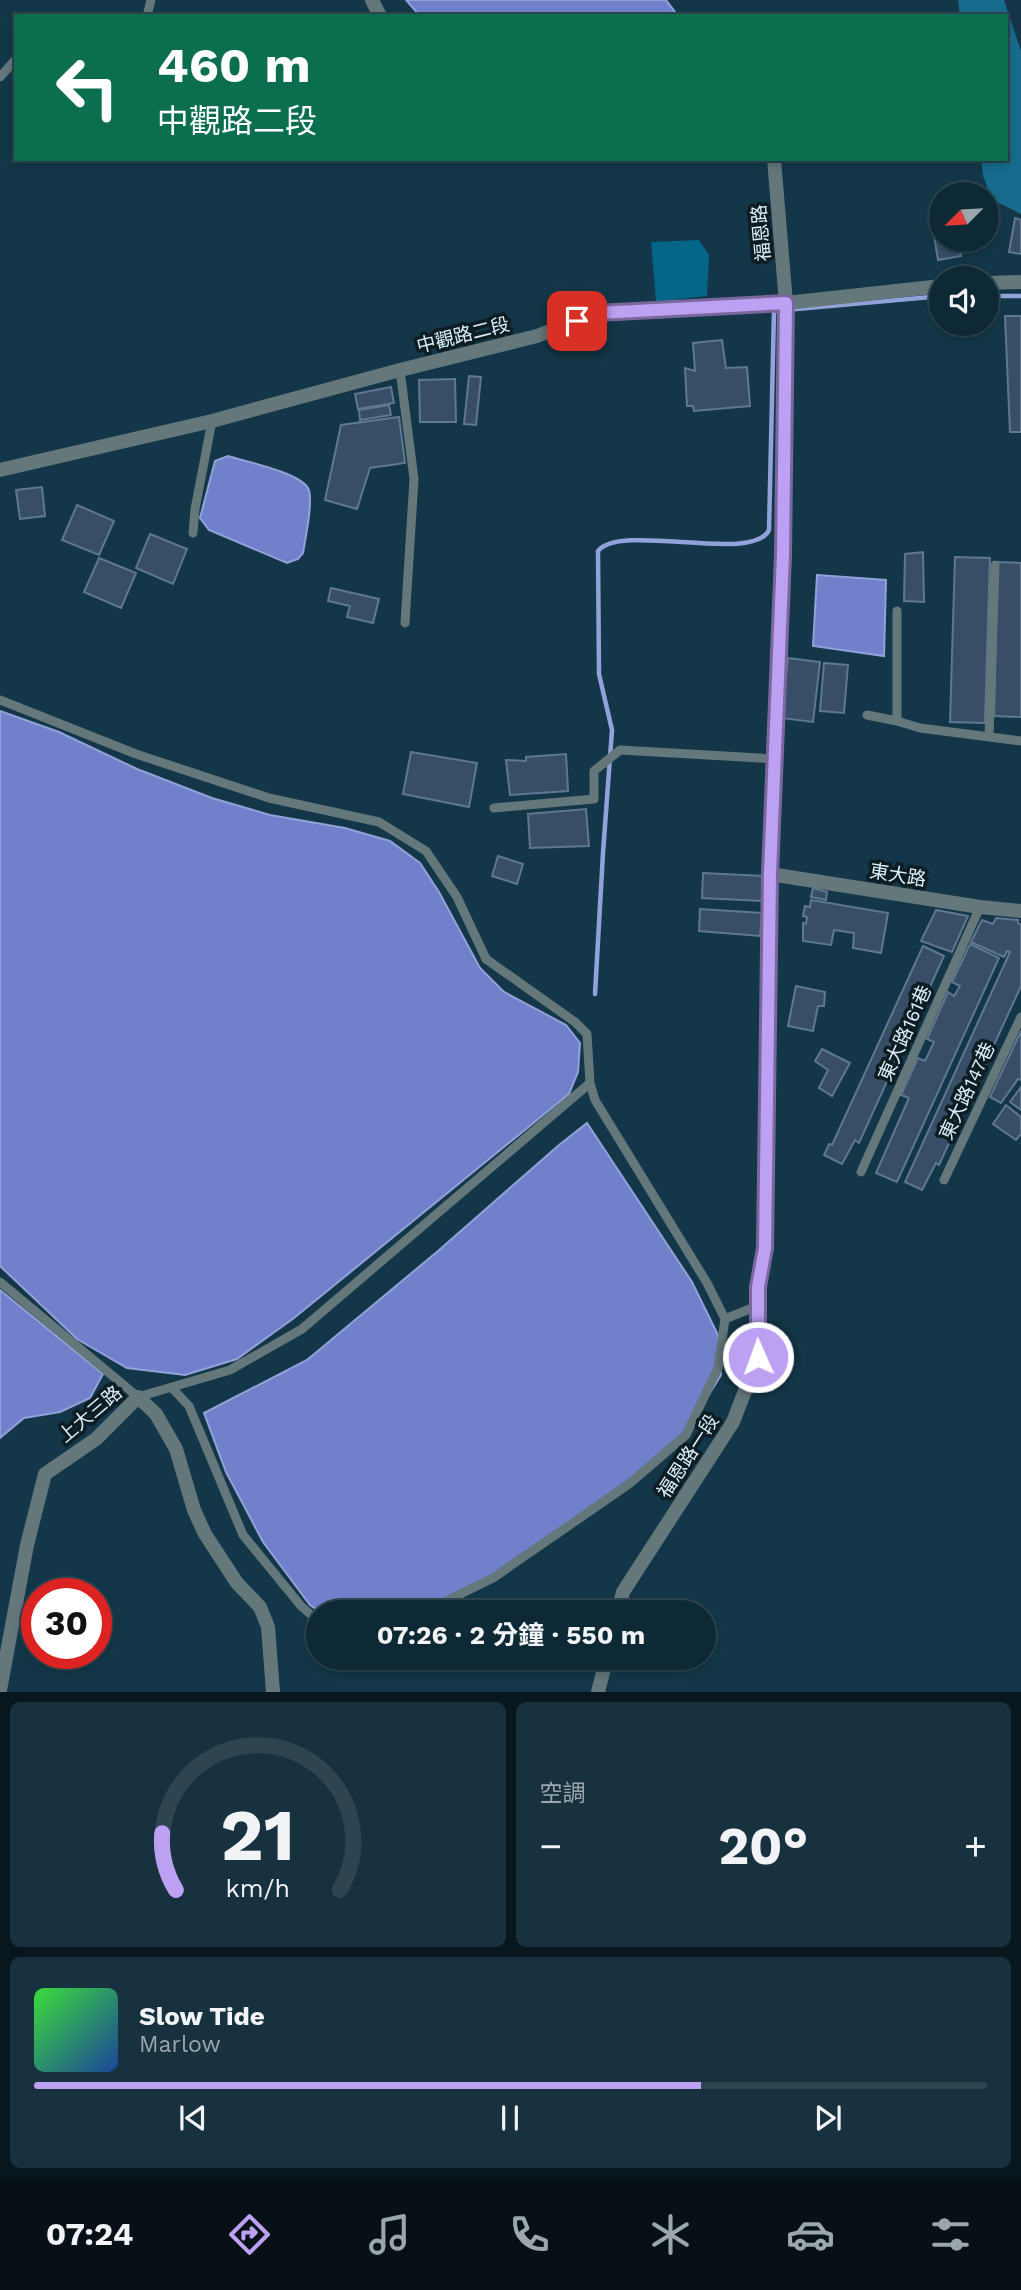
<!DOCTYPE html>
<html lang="zh-TW">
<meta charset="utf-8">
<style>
body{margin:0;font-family:"Work Sans","Noto Sans TC",sans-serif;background:#17313e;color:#f1f3f6;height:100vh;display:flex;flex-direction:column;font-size:26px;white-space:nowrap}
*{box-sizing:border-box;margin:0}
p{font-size:23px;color:#9ba6ad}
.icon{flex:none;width:38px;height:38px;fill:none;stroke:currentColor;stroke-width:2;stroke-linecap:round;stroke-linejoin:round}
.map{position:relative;height:1692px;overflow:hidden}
.panel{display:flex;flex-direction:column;gap:10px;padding:10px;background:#08171e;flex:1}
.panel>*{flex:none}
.banner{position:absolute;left:14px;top:14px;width:994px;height:147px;border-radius:0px;box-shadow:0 4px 10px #0003,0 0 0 2px #2e4551;background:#0b6e4f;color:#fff;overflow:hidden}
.needle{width:46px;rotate:246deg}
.fabs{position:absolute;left:929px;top:182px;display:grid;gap:14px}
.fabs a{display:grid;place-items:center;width:70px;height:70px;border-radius:50%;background:#0e2936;box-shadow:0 4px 10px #0003,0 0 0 2px #2e4551;font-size:35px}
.speed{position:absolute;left:21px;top:1578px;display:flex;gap:14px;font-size:35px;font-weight:700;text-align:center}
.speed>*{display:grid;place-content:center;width:91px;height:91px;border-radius:50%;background:#0e2936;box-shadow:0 4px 10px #0003,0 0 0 2px #2e4551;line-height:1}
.speed .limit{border:10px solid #d22;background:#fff;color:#111}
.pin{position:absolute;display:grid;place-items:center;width:60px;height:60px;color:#fff;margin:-30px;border-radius:14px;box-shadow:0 4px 10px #0006}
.me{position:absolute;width:77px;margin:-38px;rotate:358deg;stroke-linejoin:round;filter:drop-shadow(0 0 5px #0008)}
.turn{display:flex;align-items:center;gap:24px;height:147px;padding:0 28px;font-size:32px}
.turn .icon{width:91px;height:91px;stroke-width:2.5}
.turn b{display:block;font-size:49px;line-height:60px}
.big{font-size:52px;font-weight:700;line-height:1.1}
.panel .card{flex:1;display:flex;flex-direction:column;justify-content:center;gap:10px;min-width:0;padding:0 24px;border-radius:10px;background:#17313e}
.panel .dial{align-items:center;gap:0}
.dial svg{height:182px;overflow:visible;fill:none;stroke:#2e4551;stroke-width:7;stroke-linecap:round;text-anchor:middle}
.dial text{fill:#f1f3f6;stroke:none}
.song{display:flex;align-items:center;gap:21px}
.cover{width:84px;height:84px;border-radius:10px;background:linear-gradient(135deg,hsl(120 70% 55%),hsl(220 70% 35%))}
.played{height:7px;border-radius:4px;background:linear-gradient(90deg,#bca0f2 70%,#2e4551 70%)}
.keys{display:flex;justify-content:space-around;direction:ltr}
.heat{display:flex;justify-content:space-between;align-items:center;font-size:38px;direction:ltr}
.panel .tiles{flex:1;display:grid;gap:10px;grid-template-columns:1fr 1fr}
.card:last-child{grid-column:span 2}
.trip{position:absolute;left:306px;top:1600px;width:410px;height:70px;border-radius:35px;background:#0e2936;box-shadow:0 4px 10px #0003,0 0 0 2px #2e4551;font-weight:700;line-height:70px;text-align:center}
.dock{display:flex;height:112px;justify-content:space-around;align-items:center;background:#061016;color:#9ba6ad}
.dock .icon{width:49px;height:49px}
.dock .selected{color:#bca0f2}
.dock b{font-size:32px;color:#f1f3f6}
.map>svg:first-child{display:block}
</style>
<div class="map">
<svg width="1021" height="1692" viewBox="0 0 1021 1692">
<rect width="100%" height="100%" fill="#133748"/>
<path fill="#036587" d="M699,240L709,255L707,296L656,302L651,242Z"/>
<path fill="#176b8d" d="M958,0H1004L1021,51V214L991,199L983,175L981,159H1006V16H960Z"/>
<path fill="#7180cb" stroke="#91a2d9" stroke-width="2" d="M406,0H666L678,16H420Z
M228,456C246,462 298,472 308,488C314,499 305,540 303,553L298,559L287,563L209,530L200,518L215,461Z
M817,575L886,580L884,656L813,646Z
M0,711L59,732L137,769L212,798L270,815L345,828L390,841L420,863L439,892L480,968L504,992L566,1025L580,1043L578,1072L569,1094L294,1318L237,1359L185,1375L127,1368L77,1339L0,1266Z
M587,1123L692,1282L718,1335L721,1375L691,1424L654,1466L514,1564L426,1612H320L310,1605L263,1542L226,1472L204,1413L307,1360L438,1251L559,1145Z
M0,1290L103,1374L90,1398L60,1412L24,1418L0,1438Z"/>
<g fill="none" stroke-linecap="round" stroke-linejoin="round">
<path stroke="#91a2d9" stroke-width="4.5" d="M987,296H1021
M595,994L603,853L612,730L599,674L598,551C621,522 753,564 769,530L774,311L942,296"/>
</g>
<path fill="#384e67" stroke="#607792" stroke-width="2" d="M1015,218L1021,220V254L1009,252Z
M942,222V240H958L961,256L938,260L932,223Z
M1005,316H1021V432H1010Z
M722,340L726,368L747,367L750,406L694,411L693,406H687L685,368L695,371L693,343Z
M469,376L481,377L476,425L464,424Z
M455,379L456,422H420L419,380Z
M391,387L394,403L358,409L355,394Z
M389,405L391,415L360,420L359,410Z
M399,417L405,463L370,468L357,509L325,500L341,425Z
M42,487L45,516L20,519L16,490Z
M77,505L114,521L99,555L62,540Z
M150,534L187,549L173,584L136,568Z
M923,552L924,602L904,601L905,554Z
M955,557L990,558L985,723L950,722Z
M99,558L136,573L121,608L84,592Z
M998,562L1021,563V717L994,716Z
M331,588L379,599L373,623L347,617L350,606L328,601Z
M788,658L820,662L813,722L781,718Z
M824,663L848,665L844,713L820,711Z
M411,752L477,763L469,807L403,794Z
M566,754L568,791L510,795L506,760L526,761V757Z
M586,809L589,846L530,848L528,814Z
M498,856L523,864L517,884L492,876Z
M703,873L764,876L762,901L702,898Z
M813,888L827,892L826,900L811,897Z
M811,900L888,913L881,953L853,948L854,933L834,930L831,945L803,941V923L806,924L807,917L803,916L805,906L810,907Z
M700,909L762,913L760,936L699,931Z
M936,910L968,916L952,952L921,941Z
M996,918L1018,920V923L1021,925V986L939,1165L936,1163L922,1190L905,1182L1010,952L1007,951L1004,957L971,942L982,920L993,924Z
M970,944L999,958L897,1182L876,1173L909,1098L901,1095L918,1058L925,1061L934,1042L927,1039L948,992L954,996L960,986L952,982Z
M923,946L944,956L859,1143L855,1140L842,1164L824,1155L829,1144L832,1145Z
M796,986L825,992L824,1006H818L813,1031L788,1026Z
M1021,1031V1080L1018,1079L1001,1103L990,1097Z
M822,1049L850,1063L832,1096L819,1088L828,1070L815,1061Z
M1021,1087V1110L1010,1102Z
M1006,1105L1021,1117V1134L1016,1140L993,1124Z"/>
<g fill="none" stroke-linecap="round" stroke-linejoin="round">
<path stroke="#64777a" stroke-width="9" d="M147,16L151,0
M0,77L16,59
M400,370L414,479L405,623
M193,533L195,509L212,421
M897,611V721
M0,700L136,754L269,798L379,822L426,851L457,897L486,959L575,1022L587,1034L590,1083L595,1100L707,1283L725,1319L718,1368L686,1435L629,1484L493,1578L424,1612
M867,715L897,721L920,728L1021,741
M989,736L995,565
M494,808L594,799V771L620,750L776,759
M861,1172L980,907
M944,1180L1021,1017
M0,1282L138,1397L230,1370L302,1329L590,1083
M725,1319L757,1306
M172,1388L189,1406L243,1535L301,1606L318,1621"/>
<path stroke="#64777a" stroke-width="14" d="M372,0L380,16
M987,283L1021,282
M0,470L212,421L400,370L537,336L597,313L786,303L942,286
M770,874L980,907L1021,911
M618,1612L623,1592L733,1422L758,1357V1287L765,1248L770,874L776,759L786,413V303L774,159
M0,1690L27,1545L45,1474L96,1439L138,1397L156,1414L176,1449L194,1510L205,1534L237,1583L260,1607L268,1627L273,1692
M598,1692L607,1657"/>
</g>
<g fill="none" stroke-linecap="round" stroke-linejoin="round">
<g stroke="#7a689d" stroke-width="18">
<path id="route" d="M577,321L597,313L786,303L783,555L770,874L765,1248L758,1287V1357"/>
</g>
<use href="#route" stroke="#bca0f2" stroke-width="12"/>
</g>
<g text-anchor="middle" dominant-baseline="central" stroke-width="7" stroke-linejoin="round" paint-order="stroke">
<g font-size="19" fill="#dcf0fa" stroke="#0e1d24">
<text transform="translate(761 233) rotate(-95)">福恩路</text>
<text transform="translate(463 335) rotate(-14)">中觀路二段</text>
<text transform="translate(898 875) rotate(9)">東大路</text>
<text transform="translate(905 1033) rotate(-66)">東大路161巷</text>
<text transform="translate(967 1091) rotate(-65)">東大路147巷</text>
<text transform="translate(90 1414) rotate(-40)">上大三路</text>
<text transform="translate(688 1456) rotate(-57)">福恩路一段</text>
</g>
</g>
</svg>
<div class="fabs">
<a><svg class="needle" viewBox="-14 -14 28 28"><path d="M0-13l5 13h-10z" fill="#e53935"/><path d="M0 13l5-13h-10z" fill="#9ba6ad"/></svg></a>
<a><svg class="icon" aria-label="sound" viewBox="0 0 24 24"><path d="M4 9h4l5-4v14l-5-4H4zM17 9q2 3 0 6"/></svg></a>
</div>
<div class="speed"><div class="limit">30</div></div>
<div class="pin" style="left:577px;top:321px;background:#d93025"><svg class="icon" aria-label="arrive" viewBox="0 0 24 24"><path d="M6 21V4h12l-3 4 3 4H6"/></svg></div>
<svg class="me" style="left:758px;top:1357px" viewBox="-20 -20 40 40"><circle r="17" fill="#bca0f2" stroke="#fff" stroke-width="3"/><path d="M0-11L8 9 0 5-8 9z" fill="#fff"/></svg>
<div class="trip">07:26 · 2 分鐘 · 550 m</div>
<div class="banner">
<div class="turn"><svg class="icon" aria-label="left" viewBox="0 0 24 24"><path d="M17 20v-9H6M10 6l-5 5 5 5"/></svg><div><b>460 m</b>中觀路二段</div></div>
</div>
</div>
<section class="panel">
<div class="tiles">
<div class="card dial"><svg viewBox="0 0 100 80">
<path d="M14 69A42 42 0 1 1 86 69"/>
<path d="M14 69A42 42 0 0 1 8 44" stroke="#bca0f2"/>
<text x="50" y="56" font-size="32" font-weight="700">21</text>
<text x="50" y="72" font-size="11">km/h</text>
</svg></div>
<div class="card"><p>空調</p>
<div class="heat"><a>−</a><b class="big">20°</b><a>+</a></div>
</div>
<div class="card">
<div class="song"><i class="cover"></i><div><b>Slow Tide</b><p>Marlow</p></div></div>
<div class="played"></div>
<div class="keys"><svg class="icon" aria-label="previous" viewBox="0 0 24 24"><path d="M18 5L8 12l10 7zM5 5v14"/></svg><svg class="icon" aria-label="pause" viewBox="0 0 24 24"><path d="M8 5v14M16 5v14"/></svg><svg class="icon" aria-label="next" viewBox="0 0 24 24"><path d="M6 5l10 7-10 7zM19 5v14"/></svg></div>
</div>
</div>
</section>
<nav class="dock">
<b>07:24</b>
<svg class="icon selected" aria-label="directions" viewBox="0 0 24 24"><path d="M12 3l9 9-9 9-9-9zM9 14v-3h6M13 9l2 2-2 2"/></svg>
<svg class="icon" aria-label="music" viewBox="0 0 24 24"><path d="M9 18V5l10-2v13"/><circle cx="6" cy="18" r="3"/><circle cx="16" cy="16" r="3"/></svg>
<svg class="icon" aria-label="phone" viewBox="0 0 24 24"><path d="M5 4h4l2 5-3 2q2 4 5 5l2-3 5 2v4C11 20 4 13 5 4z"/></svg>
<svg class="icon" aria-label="climate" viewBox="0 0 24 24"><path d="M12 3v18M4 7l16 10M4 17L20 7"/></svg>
<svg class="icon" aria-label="car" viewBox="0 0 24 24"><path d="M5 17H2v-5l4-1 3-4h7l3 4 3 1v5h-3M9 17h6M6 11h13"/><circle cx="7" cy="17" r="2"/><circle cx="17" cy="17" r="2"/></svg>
<svg class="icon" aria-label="filters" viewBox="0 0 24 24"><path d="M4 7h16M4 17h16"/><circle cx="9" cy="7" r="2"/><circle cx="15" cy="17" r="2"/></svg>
</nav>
